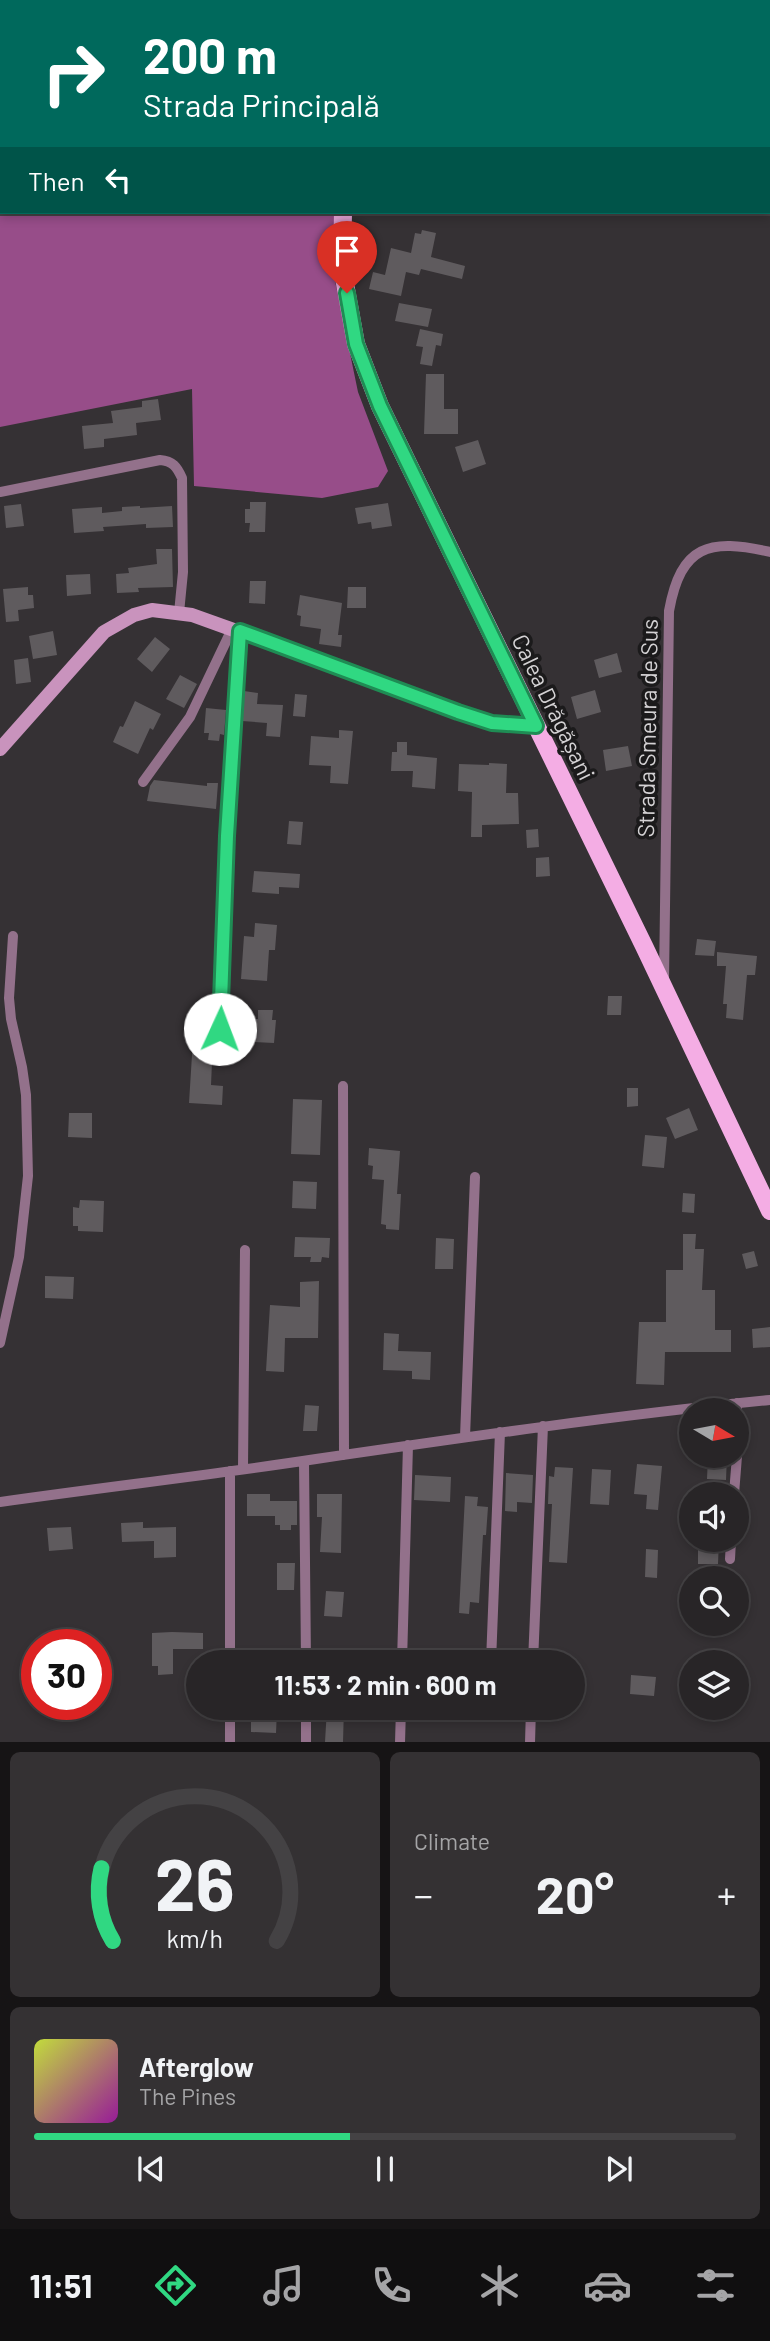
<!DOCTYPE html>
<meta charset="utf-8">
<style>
body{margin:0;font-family:Barlow,sans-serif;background:#343133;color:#f1f3f6;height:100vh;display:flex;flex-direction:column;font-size:26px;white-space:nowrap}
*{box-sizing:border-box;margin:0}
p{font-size:23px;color:#a5a5a7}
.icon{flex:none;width:38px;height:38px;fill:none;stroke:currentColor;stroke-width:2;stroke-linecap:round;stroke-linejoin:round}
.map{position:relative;height:1742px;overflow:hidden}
.drawer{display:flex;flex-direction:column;gap:10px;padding:10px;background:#161415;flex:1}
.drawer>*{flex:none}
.banner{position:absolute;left:0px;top:0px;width:770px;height:214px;box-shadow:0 4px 10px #0003,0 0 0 2px #444244;background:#00695c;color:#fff;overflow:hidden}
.needle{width:46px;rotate:100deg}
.fabs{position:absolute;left:679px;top:1398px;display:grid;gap:14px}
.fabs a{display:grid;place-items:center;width:70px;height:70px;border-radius:50%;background:#282527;box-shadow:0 4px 10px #0003,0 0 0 2px #444244;font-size:35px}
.speed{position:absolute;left:21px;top:1629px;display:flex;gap:14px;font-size:35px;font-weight:700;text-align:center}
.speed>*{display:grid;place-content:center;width:91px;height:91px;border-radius:50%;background:#282527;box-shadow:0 4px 10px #0003,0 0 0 2px #444244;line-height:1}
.speed .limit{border:10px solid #d22;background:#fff;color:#111}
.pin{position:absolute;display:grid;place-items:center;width:60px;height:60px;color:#fff;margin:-72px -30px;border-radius:50% 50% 50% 0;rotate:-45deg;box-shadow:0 0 7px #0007}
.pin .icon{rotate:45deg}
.me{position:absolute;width:77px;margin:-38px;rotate:2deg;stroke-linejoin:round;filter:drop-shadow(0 0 5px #0008)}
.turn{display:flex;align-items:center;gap:24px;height:147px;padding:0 28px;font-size:32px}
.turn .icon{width:91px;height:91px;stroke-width:2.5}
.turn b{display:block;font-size:49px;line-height:60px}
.then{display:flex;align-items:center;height:66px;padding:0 28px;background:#0003;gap:14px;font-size:26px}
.big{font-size:52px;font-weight:700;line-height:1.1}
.drawer .widget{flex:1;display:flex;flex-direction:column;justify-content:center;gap:10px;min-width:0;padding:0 24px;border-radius:10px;background:#343133}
.drawer .dial{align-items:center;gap:0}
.dial svg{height:182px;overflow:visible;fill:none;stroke:#444244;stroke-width:7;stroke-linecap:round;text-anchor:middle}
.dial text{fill:#f1f3f6;stroke:none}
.song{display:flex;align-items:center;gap:21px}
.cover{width:84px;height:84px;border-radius:10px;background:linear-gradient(135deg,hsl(70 70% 55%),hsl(300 70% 35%))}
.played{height:7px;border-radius:4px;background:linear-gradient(90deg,#30d882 45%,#444244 45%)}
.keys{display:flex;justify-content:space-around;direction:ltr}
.heat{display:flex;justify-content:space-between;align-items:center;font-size:38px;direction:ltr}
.drawer .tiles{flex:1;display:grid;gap:10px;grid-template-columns:1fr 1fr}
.widget:last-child{grid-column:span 2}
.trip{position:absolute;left:186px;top:1650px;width:399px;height:70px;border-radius:35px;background:#282527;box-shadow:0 4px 10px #0003,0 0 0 2px #444244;font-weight:700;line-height:70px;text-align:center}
.tab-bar{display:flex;height:112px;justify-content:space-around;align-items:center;background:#100f10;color:#a5a5a7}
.tab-bar .icon{width:49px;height:49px}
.tab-bar .active{color:#30d882}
.tab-bar b{font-size:32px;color:#f1f3f6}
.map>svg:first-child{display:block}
</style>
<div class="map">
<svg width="770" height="1743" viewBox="0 0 770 1743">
<rect width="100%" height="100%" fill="#353134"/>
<path fill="#974d89" d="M0,0H604V2H2V212H336L334,276L358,392L388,471L378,487L322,498L194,486L192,389L0,427Z"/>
<path fill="#5f5b5e" d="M422,230L436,233L431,257L465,266L462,279L421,269L419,275L406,272L401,296L369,289L373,272L385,275L391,248L411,253L415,233L421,234Z
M399,303L432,309L428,327L395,321Z
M420,329L443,334L441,346L436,345L432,366L420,364L423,347L416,346Z
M426,374H444V409H458V434H424Z
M158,399L161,420L136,423L137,435L104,439V447L84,449L82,426L113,423L111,411L142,407V401Z
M478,440L486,464L463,472L455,447Z
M250,502H266L265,532H249L250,523H245V509H250Z
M388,503L392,526L372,529L371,522L358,524L355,508Z
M21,504L24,526L6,528L4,506Z
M140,506V508L172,506L173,527L146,528V524L103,527L104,531L74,533L72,509L102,507V513L122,511V507Z
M156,549H172L173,587L138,588L139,592L117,593L116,574L129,573L128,568L157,564Z
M90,574L91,594L67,596L66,575Z
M250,581H266L265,604L249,603Z
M28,587V595H33L34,608L18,610L19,621L6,622L3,589Z
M348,587H366V608H347Z
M300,595L342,603L338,635H342L341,647L319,644L321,629L300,626L301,616L297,615Z
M53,631L57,655L33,659L29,636Z
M155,637L170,649L152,672L137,659Z
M617,653L622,672L599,678L594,660Z
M28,658L31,682L16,684L14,660Z
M180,675L197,684L184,708L166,699Z
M595,690L601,712L577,719L571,697Z
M244,691L258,693L257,704L283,705L280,737L266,736L267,723L242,721Z
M295,694L307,695L305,717L293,716Z
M135,701L161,714L153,730L150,728L138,754L113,742L120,726L123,727Z
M206,708L226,710L224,735L220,734L219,741L208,740L209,733H204Z
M339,730L353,731L348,784L330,783L331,766L309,765L311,736L339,738Z
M397,742H407V755L437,758L435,789L412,787L413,771H391L392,752H397Z
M628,746L632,766L606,771L603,750Z
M489,763L507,764L506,793H518L519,824L482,825V837H471L472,792L458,791L459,764L489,765Z
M154,780L207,786V783H218L216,809L147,801L150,786Z
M289,821L303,822L301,845L287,844Z
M538,829L539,847L527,848L526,830Z
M549,857L550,876L536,877V858Z
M254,871L300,874L299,888L279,887V894L252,892Z
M255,923L277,925L275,950H269L267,981L241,979L244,936L254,937Z
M697,939L716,941L714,956L695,955Z
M717,952L757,956L755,975H747L743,1020L726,1018L727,1004H723L726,966H717Z
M608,996H622L621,1015H607Z
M258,1010H273L272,1020H276L274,1043L253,1042L254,1019H258Z
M193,1039L213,1040L211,1085L223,1086L222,1105L189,1103Z
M627,1088H638V1106L627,1107Z
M293,1099L322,1100L320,1155L291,1154Z
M689,1108L698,1130L675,1139L666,1118Z
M69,1113H92V1138L68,1137Z
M645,1135L667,1137L664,1168L642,1166Z
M369,1148L400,1151L397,1194H401L399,1230L386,1229V1225L381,1224L384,1180L372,1179L373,1166L368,1165Z
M293,1181L317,1182L316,1209L292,1208Z
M683,1193L695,1194L694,1213L682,1212Z
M80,1200L104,1201L103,1232L78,1231V1226H73V1207L79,1208Z
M683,1234H696L695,1249H704L702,1290H715V1330H731V1352H665L664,1385L636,1384L639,1322H666V1270H683Z
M295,1237L330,1238L329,1258L322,1257L321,1262H310L311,1257H294Z
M436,1238L454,1239L453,1269H435Z
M754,1251L758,1266L746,1269L742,1254Z
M45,1276L74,1277L73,1299L45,1298Z
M319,1281L318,1338H285L284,1372L266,1371L270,1305L300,1307V1282Z
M770,1327V1347L753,1348L752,1329Z
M384,1333L399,1334L398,1351L431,1352L430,1380L412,1379V1371L383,1370Z
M305,1405L319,1406L317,1431H303Z
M708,1456H727L726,1480L707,1479Z
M637,1464L662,1466L658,1510L646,1509L647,1495L634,1494Z
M555,1467L573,1468L567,1563L549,1562L552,1504H548L549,1476L554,1477Z
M592,1469L611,1470L609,1505L590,1504Z
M506,1473L533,1475L532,1503L517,1502V1512L505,1511Z
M415,1475L451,1477L450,1502L414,1500Z
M247,1494H270V1501H297V1525H291V1530H280V1525H275V1516H247Z
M317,1494H342L341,1553L320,1552L322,1517H317Z
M465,1496L478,1497L477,1506L488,1507L486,1535H483L479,1603L470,1602L469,1614L459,1613Z
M143,1522V1528L176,1527V1557L154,1558V1541L122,1542L121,1523Z
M71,1527L73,1549L49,1551L47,1528Z
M698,1540H719L718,1564H698Z
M646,1549L658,1550L657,1578L645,1577Z
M277,1563H295L294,1590H277Z
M326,1591L344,1592L342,1617L324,1616Z
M172,1632L203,1633V1649H173V1674L158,1675V1666H152V1633Z
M631,1675L656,1677L654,1696L630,1694Z
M327,1708H344L343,1742H325Z
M251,1709L277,1710L276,1733L251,1732Z"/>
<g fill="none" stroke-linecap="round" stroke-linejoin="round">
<path stroke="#93718b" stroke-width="10" d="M0,492L160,460C173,461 177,467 182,478L183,572L179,613
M143,782L190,717L232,629
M664,981L669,611C681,545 709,538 770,552
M220,1029L227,836L240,631
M343,1086L344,1455
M0,1343L19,1257L28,1176L26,1095L22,1067L11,1019L9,998L13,936
M465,1437L475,1177
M737,1446V1403
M304,1461L306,1662
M243,1469L245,1250
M230,1471V1662
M734,1494L737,1456
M0,1502C105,1487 211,1475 316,1459C467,1437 618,1415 770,1400
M730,1559L731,1540
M402,1662L408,1445
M491,1662L500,1432
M533,1662L543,1426
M230,1708V1743
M306,1708V1743
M400,1743L401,1708
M530,1743L531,1708"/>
<path stroke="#c993bd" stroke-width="14" d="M0,749L104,632L134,615L152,610L192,615L492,723L536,726"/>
<path stroke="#f4ade4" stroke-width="18" d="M361,2V0
M343,212L342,267L356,344L380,406L644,946L770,1211"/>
</g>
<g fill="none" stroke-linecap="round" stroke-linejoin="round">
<g stroke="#1f8c54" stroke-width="18">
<path id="route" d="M220,1029L227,836L240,631L458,712L492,723L536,726L380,406L356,344L347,293"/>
</g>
<use href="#route" stroke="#30d882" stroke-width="12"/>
</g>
<g text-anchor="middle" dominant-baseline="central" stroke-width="7" stroke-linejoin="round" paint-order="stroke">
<g font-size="23" fill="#d4d2d4" stroke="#1b1a1b">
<text transform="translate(554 707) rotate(64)">Calea Drăgășani</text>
<text transform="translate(647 728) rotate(-89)">Strada Smeura de Sus</text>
</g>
</g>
</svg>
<div class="fabs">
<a><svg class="needle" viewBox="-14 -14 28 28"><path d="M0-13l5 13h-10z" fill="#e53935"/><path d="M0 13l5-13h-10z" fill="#a5a5a7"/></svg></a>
<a><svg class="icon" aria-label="sound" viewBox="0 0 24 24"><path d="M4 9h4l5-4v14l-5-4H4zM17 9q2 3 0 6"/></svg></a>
<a><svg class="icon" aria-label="search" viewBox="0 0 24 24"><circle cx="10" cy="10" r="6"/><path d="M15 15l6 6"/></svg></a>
<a><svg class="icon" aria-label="layers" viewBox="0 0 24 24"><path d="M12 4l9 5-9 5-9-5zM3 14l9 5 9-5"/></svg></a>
</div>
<div class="speed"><div class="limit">30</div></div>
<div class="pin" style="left:347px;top:293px;background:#d93025"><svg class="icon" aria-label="arrive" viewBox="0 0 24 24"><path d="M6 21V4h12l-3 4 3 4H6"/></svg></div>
<svg class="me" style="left:220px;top:1029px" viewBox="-20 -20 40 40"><circle r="19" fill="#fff"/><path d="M0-13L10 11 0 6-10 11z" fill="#30d882"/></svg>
<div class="trip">11:53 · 2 min · 600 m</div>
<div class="banner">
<div class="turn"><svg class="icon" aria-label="right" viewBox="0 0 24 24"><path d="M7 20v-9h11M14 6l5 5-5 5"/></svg><div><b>200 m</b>Strada Principală</div></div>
<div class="then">Then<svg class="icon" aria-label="left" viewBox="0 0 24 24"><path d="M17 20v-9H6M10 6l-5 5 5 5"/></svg></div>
</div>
</div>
<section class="drawer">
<div class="tiles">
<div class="widget dial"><svg viewBox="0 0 100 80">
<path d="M14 69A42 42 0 1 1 86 69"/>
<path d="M14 69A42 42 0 0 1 9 37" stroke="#30d882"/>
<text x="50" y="56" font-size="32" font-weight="700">26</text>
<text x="50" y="72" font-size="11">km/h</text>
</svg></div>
<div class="widget"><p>Climate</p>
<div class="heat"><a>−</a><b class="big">20°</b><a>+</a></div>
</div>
<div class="widget">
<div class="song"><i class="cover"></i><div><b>Afterglow</b><p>The Pines</p></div></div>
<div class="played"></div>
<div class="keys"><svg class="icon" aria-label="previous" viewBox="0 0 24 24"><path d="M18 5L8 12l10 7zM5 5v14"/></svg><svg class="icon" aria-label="pause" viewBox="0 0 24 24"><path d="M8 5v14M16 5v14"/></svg><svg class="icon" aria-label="next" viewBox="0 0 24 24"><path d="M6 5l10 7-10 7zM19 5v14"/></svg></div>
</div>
</div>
</section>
<nav class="tab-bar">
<b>11:51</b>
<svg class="icon active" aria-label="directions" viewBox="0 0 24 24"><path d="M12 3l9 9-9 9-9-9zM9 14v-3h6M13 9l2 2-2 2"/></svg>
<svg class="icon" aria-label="music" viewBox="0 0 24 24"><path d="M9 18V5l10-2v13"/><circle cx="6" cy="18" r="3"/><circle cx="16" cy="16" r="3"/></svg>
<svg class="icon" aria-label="phone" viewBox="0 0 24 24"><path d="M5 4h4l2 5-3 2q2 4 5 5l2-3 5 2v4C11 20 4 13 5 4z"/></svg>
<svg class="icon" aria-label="climate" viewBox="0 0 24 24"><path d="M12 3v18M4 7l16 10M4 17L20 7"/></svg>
<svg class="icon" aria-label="car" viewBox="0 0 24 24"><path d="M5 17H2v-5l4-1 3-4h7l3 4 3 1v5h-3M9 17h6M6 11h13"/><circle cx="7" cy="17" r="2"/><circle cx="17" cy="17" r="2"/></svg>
<svg class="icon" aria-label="filters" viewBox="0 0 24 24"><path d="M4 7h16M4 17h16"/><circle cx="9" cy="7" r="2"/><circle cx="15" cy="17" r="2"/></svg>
</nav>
